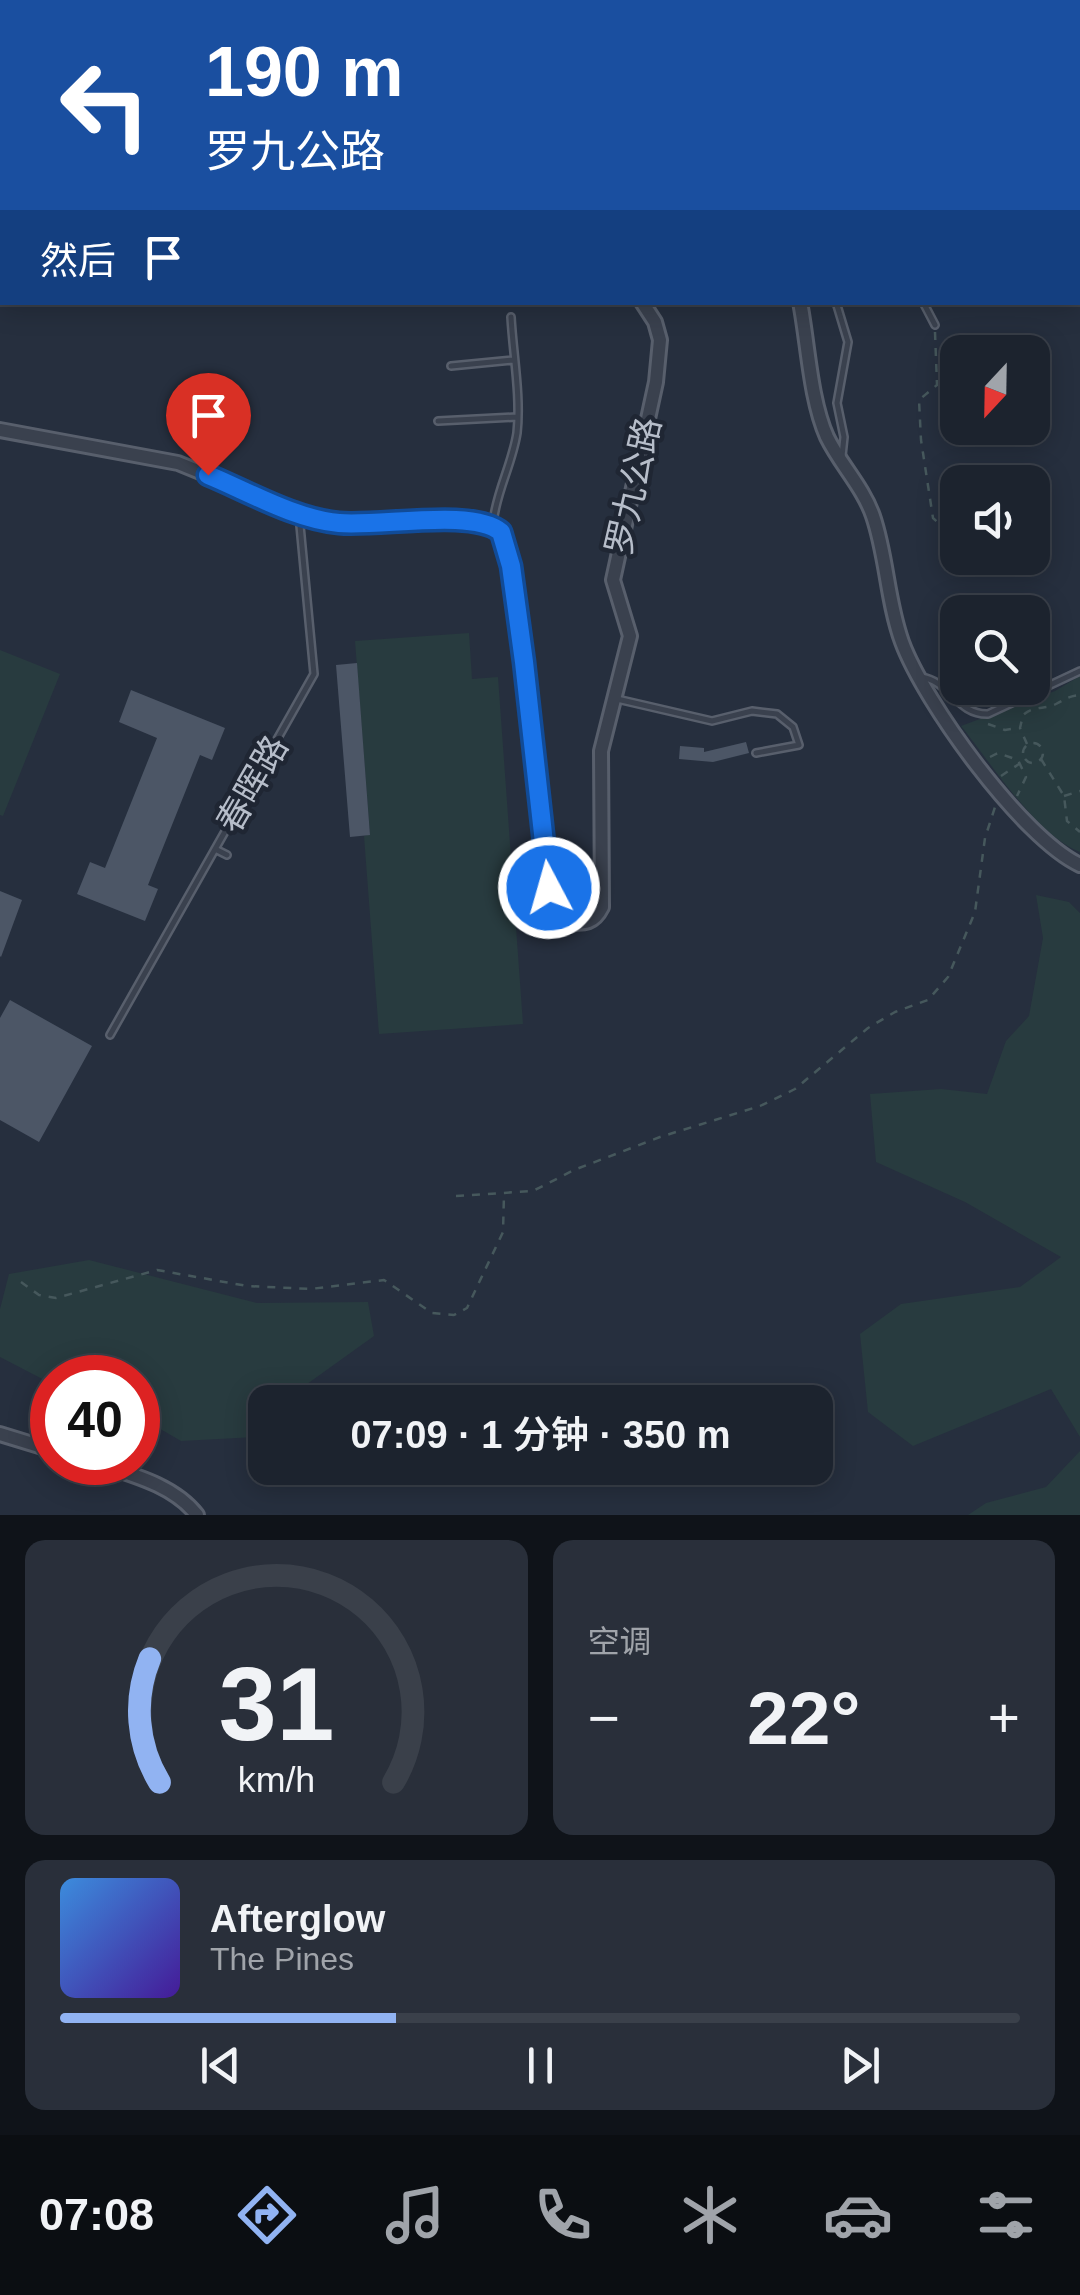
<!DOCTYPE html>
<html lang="zh">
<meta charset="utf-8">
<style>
body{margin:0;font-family:Arial,"Noto Sans SC",sans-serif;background:#292f3a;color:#f1f3f6;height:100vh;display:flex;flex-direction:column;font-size:38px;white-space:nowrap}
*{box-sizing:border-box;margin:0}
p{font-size:32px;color:#a0a4aa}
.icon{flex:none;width:55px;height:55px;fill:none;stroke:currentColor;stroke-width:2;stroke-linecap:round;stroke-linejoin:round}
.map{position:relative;height:1515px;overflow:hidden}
.sheet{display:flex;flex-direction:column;gap:25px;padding:25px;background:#0f1319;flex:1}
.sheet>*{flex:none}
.banner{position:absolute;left:0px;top:0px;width:1080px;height:305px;box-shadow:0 5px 25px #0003,0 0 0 2px #3a404a;background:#1a4fa0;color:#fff;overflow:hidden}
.needle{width:65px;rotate:202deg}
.controls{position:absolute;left:940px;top:335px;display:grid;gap:20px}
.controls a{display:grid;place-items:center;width:110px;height:110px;border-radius:20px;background:#1c232e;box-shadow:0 5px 25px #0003,0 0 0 2px #3a404a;font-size:50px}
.speed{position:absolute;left:30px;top:1355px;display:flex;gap:20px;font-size:50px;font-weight:700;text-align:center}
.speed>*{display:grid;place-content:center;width:130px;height:130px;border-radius:50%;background:#1c232e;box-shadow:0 5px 25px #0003,0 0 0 2px #3a404a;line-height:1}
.speed .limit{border:15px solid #d22;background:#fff;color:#111}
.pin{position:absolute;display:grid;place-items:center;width:85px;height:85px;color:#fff;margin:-102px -42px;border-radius:50% 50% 50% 0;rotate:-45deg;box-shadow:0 0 10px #0007}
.pin .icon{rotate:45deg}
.me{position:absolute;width:110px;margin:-55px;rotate:354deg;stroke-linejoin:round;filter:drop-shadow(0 0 8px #0008)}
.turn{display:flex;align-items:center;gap:35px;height:210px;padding:0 40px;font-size:45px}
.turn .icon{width:130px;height:130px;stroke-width:2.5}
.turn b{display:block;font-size:70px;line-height:85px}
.then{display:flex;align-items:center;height:95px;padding:0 40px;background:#0003;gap:20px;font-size:38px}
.big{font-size:75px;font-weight:600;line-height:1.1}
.sheet .card{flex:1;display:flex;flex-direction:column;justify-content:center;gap:15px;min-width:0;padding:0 35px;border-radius:20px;background:#292f3a}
.sheet .dial{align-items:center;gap:0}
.dial svg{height:260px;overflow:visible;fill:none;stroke:#3a404a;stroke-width:7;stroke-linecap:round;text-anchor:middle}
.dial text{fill:#f1f3f6;stroke:none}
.song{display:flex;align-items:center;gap:30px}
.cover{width:120px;height:120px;border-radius:15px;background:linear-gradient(135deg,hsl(210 70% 55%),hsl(260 70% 35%))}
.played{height:10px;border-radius:5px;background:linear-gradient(90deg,#91b3f2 35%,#3a404a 35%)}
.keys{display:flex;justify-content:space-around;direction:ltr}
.heat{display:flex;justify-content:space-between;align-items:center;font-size:55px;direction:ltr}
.sheet .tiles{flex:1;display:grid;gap:25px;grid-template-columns:1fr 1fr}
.card:last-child{grid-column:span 2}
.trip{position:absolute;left:248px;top:1385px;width:585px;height:100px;border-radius:20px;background:#1c232e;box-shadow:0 5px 25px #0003,0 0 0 2px #3a404a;font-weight:600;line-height:100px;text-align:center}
.tabs{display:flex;height:160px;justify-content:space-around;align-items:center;background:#0b0e12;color:#a0a4aa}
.tabs .icon{width:70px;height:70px}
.tabs .selected{color:#91b3f2}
.tabs b{font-size:45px;color:#f1f3f6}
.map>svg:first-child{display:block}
</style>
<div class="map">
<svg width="1080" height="1515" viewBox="0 0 1080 1515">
<rect width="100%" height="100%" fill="#262f3e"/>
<path fill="#283b3f" d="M469,633L472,679L498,677L523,1024L379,1034L364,836L370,834L355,641Z
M0,650L60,674L3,816L0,815Z
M1080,676V852C1037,836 991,763 961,726L1055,691Z
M1036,895L1069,902L1080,913V1437L1051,1389L913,1446L868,1412L860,1334L901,1304L1020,1287L1061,1257L965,1202L876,1162L870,1094L941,1089L987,1094L1006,1041L1029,1016L1043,938Z
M89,1260L257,1303L368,1302L374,1336L282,1402H265V1427L258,1437L181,1441L138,1416V1378H52V1384L0,1357V1309L9,1274Z
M1080,1451V1515H968L986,1503L1046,1487Z"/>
<path fill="#4c5666" d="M357,663L370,835L350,837L336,665Z
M131,690L225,728L212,760L200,755L148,885L158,889L145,921L77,894L90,862L105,868L157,738L119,722Z
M746,742L749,753L713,762L679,759L680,746L704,748V752Z
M0,891L22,900L1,957L0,956Z
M10,1000L92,1046L39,1142L0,1120V1018Z"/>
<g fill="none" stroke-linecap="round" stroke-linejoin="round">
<g stroke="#585f6c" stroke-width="10">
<path id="service" d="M784,2L785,0
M944,2L945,0
M1078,88L1080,89
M836,302L848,342L837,403L844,437L842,456
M923,302L935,325
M451,366L513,360
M438,421L517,417
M493,523C496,492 512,465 517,433C521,396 513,354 511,317
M921,677C950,681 957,715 988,714L1080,671
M617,699L712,721L752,711L777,714L793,727L799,745L756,753
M215,849L227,855
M110,1035L314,674L299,515"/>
</g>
<g stroke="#585f6c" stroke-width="18">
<path id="tertiary" d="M593,0V2
M642,2L643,0
M800,302C808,343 810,399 827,437C840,464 863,487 873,516C887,557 887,601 902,642C924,702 1022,838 1080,865
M0,430L178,463L318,520L343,524L467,521L493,526L507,545L511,565L551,900L568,922C585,924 594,923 602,907L601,751L630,636L613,580L656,382L660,340L655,322L642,302
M0,1434L52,1450
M93,1462C129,1474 173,1484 197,1515"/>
</g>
<path stroke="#46585c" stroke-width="2.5" stroke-dasharray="8 8" stroke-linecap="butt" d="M935,332L937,385L919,400L921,440L933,518L958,541
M967,697L979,696V688
M988,724L1005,730L1018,728
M1023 753a10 10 0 1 1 20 0a10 10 0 1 1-20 0Z
M1027,744L1020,728L1023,715C1035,705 1044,710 1056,704C1066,699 1068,696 1080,695
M990,757L998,753L1018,760L1026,777L1017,796
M1041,759L1064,796L1067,821L1080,832
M1001,776L1019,764
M1064,796L1080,791
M456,1196L533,1191L574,1170L660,1137L760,1106L795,1089L868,1028L895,1012L928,1000L948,977L975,912L985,838L995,807
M21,1282L39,1295L56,1298L157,1270L247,1286L310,1289L384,1280L432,1313L454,1315L467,1308L503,1232L504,1194"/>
<use href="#service" stroke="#3a414e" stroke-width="5"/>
<use href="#tertiary" stroke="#3a414e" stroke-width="12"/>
</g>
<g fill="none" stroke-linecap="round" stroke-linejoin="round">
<g stroke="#114b97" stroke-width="25">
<path id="route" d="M208,475C249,492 295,519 339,523C379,527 473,508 501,532L511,566L524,662L549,888"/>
</g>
<use href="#route" stroke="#1a73e8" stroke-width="18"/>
</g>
<g text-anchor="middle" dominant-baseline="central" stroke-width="9" stroke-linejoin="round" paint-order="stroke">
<g font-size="35" fill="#b6bdc9" stroke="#1f2633">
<text transform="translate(633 486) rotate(-77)">罗九公路</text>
<text transform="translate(252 784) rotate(-60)">春晖路</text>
</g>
</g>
</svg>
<div class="controls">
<a><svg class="needle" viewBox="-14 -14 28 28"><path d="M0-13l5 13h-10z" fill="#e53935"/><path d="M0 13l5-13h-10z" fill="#a0a4aa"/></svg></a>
<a><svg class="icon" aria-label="sound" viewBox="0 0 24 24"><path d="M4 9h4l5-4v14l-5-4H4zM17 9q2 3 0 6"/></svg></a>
<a><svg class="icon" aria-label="search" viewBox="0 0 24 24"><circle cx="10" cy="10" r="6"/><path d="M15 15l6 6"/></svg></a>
</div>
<div class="speed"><div class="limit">40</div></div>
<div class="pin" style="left:208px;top:475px;background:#d93025"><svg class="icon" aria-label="arrive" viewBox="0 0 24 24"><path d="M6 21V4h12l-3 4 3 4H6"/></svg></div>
<svg class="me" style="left:549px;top:888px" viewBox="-20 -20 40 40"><circle r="17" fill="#1a73e8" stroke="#fff" stroke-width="3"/><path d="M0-11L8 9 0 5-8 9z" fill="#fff"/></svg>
<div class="trip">07:09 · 1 分钟 · 350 m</div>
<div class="banner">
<div class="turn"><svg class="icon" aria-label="left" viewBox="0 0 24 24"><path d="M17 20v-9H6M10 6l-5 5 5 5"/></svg><div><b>190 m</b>罗九公路</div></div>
<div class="then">然后<svg class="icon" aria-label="arrive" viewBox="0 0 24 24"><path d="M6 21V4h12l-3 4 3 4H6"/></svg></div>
</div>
</div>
<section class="sheet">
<div class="tiles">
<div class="card dial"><svg viewBox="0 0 100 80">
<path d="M14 69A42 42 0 1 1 86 69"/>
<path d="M14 69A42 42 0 0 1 11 31" stroke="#91b3f2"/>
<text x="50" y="56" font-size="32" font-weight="700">31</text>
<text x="50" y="72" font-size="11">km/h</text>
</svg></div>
<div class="card"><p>空调</p>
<div class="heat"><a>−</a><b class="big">22°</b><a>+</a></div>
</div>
<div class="card">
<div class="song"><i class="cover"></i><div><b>Afterglow</b><p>The Pines</p></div></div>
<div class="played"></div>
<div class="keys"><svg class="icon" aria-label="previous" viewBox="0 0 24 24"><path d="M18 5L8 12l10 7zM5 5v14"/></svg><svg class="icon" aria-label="pause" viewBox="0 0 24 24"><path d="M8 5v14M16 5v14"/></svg><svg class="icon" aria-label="next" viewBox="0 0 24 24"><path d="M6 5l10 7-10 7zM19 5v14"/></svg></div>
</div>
</div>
</section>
<nav class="tabs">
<b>07:08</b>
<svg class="icon selected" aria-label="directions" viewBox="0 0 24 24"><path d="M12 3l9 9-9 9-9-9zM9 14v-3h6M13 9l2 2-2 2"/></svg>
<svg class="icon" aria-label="music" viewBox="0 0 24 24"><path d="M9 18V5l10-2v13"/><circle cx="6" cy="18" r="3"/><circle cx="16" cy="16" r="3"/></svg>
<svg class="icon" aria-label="phone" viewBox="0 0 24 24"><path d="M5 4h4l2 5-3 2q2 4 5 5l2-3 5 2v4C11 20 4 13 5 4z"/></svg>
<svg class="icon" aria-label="climate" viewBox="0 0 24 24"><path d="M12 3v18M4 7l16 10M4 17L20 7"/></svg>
<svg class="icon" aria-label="car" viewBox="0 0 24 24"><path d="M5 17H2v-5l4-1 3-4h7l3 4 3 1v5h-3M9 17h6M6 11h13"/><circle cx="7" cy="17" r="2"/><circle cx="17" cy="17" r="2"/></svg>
<svg class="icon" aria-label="filters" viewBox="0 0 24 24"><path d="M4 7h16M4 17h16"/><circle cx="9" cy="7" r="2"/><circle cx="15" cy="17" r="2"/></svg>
</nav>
